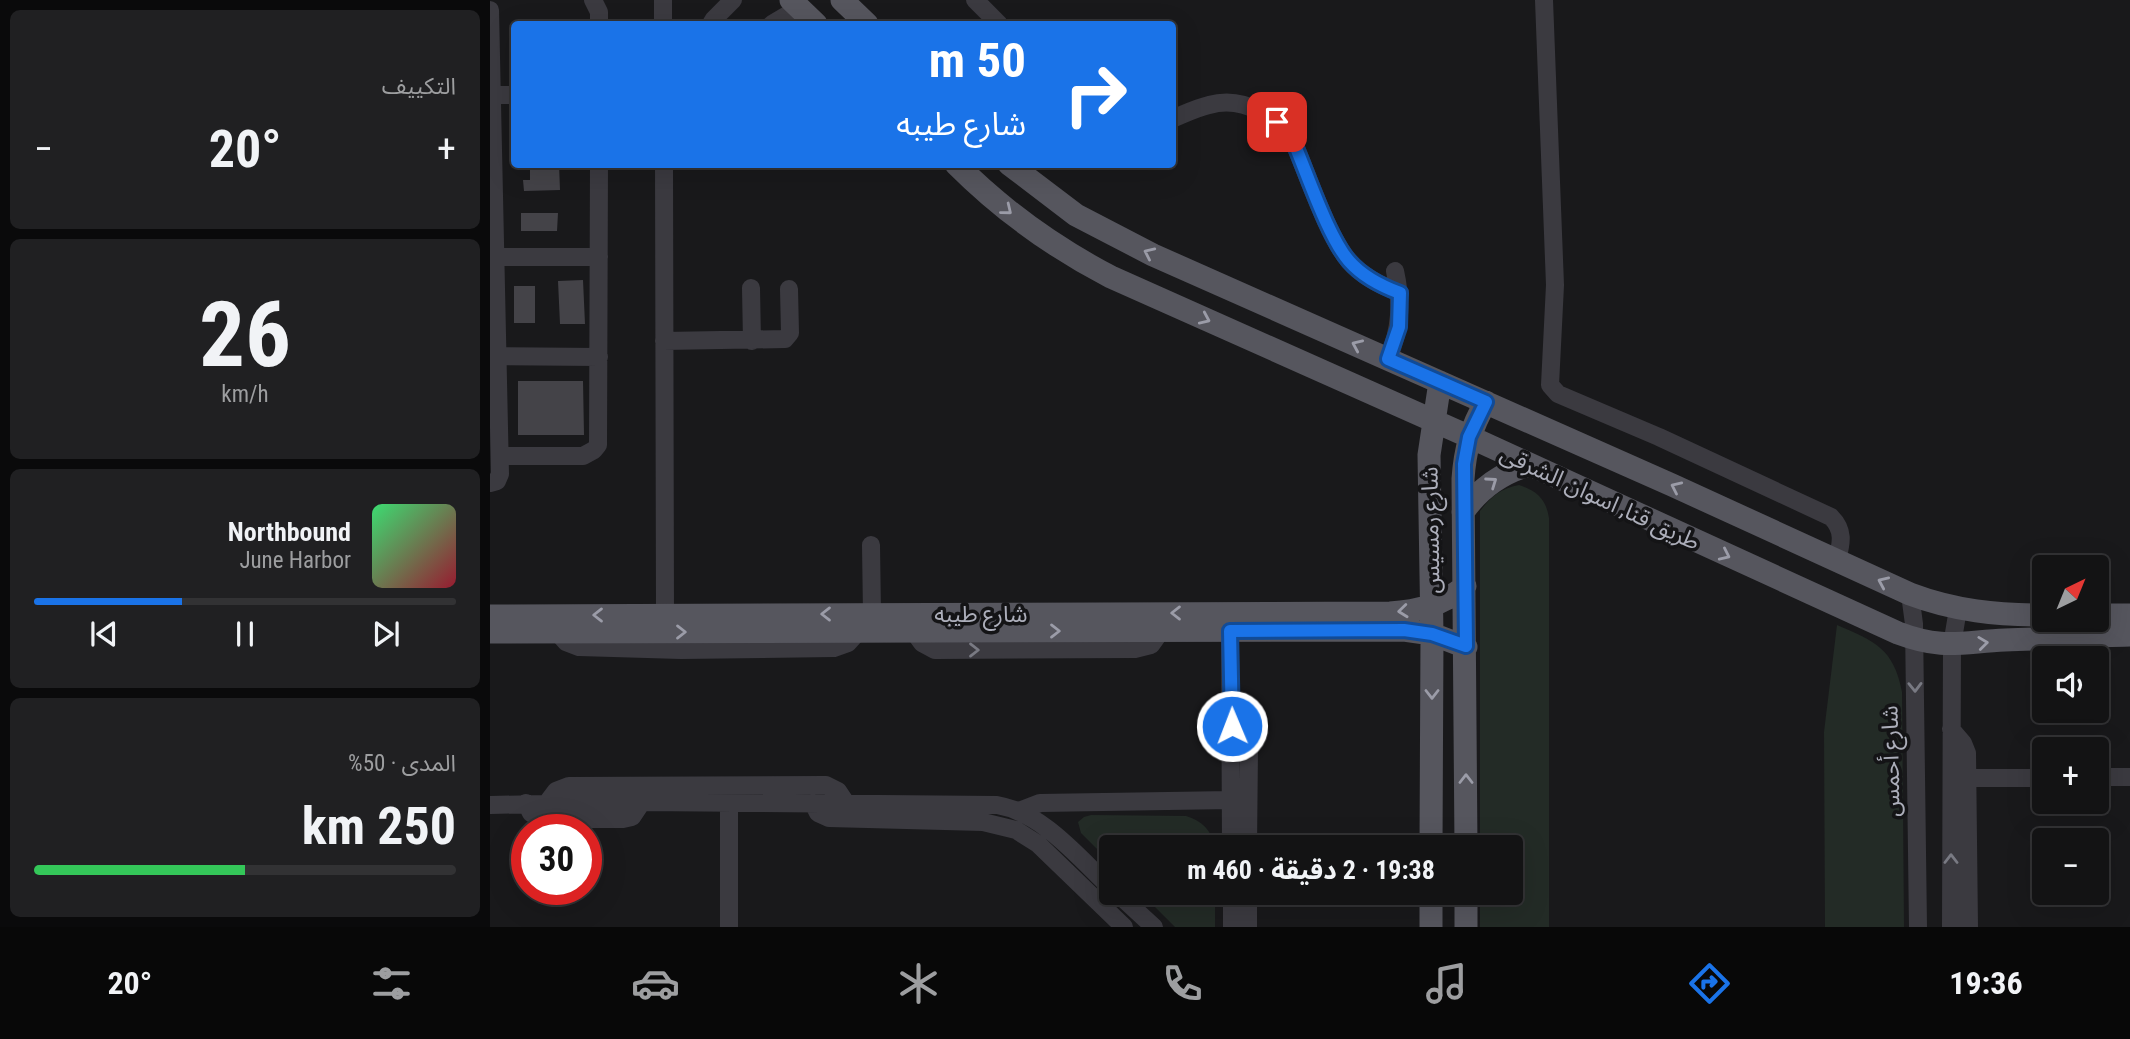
<!DOCTYPE html>
<html lang="ar">
<meta charset="utf-8">
<style>
body{margin:0;font-family:"Roboto Condensed","Noto Sans Arabic",sans-serif;background:#202022;color:#f1f3f6;direction:rtl;height:100vh;display:flex;flex-direction:column;font-size:26px;white-space:nowrap}
*{box-sizing:border-box;margin:0}
p{font-size:23px;color:#9d9ea0}
.icon{flex:none;width:38px;height:38px;fill:none;stroke:currentColor;stroke-width:2;stroke-linecap:round;stroke-linejoin:round}
.map{position:relative;flex:1;overflow:hidden;direction:ltr}
.sheet{display:flex;flex-direction:column;gap:10px;padding:10px;background:#0a0a0b;width:490px}
.sheet>*{flex:none}
.banner{position:absolute;left:21px;top:21px;width:665px;height:147px;border-radius:7px;box-shadow:0 7px 28px #0002,0 0 0 2px #323234;direction:rtl;background:#1a73e8;color:#fff;overflow:hidden}
.needle{width:46px;rotate:43deg}
.controls{position:absolute;left:1542px;top:555px;display:grid;gap:14px}
.controls a{display:grid;place-items:center;width:77px;height:77px;border-radius:7px;background:#131314;box-shadow:0 7px 28px #0002,0 0 0 2px #323234;font-size:35px}
.speed{position:absolute;left:21px;top:814px;display:flex;gap:14px;font-size:35px;font-weight:700;text-align:center}
.speed>*{display:grid;place-content:center;width:91px;height:91px;border-radius:50%;background:#131314;box-shadow:0 7px 28px #0002,0 0 0 2px #323234;line-height:1}
.speed .limit{border:10px solid #d22;background:#fff;color:#111}
.pin{position:absolute;display:grid;place-items:center;width:60px;height:60px;color:#fff;margin:-30px;border-radius:14px;box-shadow:0 4px 10px #0006}
.me{position:absolute;width:77px;margin:-38px;rotate:359deg;stroke-linejoin:round;filter:drop-shadow(0 0 5px #0008)}
.turn{display:flex;align-items:center;gap:24px;height:147px;padding:0 35px;font-size:32px}
.turn .icon{width:91px;height:91px;stroke-width:2.5}
.turn b{display:block;font-size:49px;line-height:60px}
.big{font-size:52px;font-weight:700;line-height:1.1}
.sheet .widget{flex:1;display:flex;flex-direction:column;justify-content:center;gap:10px;min-width:0;padding:0 24px;border-radius:10px;background:#202022}
.sheet .dial{align-items:center;gap:0}
.dial b{font-size:91px;line-height:1}
.song{display:flex;align-items:center;gap:21px}
.cover{width:84px;height:84px;border-radius:10px;background:linear-gradient(135deg,hsl(140 70% 55%),hsl(350 70% 35%))}
.played{height:7px;border-radius:4px;background:linear-gradient(90deg,#1a73e8 35%,#323234 35%)}
.keys{display:flex;justify-content:space-around;direction:ltr}
.heat{display:flex;justify-content:space-between;align-items:center;font-size:38px;direction:ltr}
.charge{height:10px;border-radius:5px;background:linear-gradient(90deg,#34c759 50%,#323234 0)}
.trip{position:absolute;left:609px;top:835px;width:424px;height:70px;border-radius:7px;background:#131314;box-shadow:0 7px 28px #0002,0 0 0 2px #323234;font-weight:700;line-height:70px;text-align:center;direction:rtl}
.tab-bar{display:flex;height:112px;justify-content:space-around;align-items:center;background:#080808;color:#9d9ea0}
.tab-bar .icon{width:49px;height:49px}
.tab-bar .selected{color:#1a73e8}
.tab-bar b{font-size:32px;color:#f1f3f6}
main{display:flex;flex:1;min-height:0}
.map>svg:first-child{display:block}
</style>
<main>
<div class="map">
<svg width="1640" height="927" viewBox="0 0 1640 927">
<rect width="100%" height="100%" fill="#19191b"/>
<path fill="#232b26" d="M1029,485C1047,491 1056,499 1059,518V927H990V893L1020,892V847H990V511C1002,496 1010,489 1029,485Z
M1347,625C1385,641 1404,649 1412,692L1414,927H1335L1334,732Z
M601,815L696,816C712,821 722,830 724,847H621V863L591,833L588,822L594,817Z
M651,893H725V927H685Z"/>
<path fill="#444348" d="M40,164H69L70,190L34,191L33,180H40Z
M31,213H68L67,231H31Z
M93,280L95,324H70L68,281Z
M24,286H45V323H24Z
M28,381H93L94,435H28Z"/>
<g fill="none" stroke-linecap="round" stroke-linejoin="round">
<path stroke="#3b3a40" stroke-width="18" d="M103,0L109,12V24
M173,0V24
M485,0L509,24
M1054,0L1065,285L1060,385L1068,394L1169,437L1341,517C1355,531 1351,544 1347,561
M0,10L10,474L7,481L0,483
M221,24L224,19L243,0
M282,24L309,8
M0,95H24
M682,119C694,114 706,108 719,105C755,95 789,118 806,148C819,179 839,238 859,261C873,277 890,285 910,293
M174,164L175,614
M0,257H109
M261,288L262,341
M174,341L295,339L300,333L299,289
M0,356L109,357
M898,359C911,328 912,303 905,271
M10,456H93L104,450L108,445L109,164
M381,545L382,614
M1420,594L1424,624L1428,927
M740,631L741,847
M67,632L76,642L89,647L191,650L344,648L358,643L368,632
M424,632L432,643L445,650L645,649L661,645L671,631
M742,726L754,735L759,749L758,847
M1461,729L1473,743L1477,753L1479,927
M1606,777H1640
M1478,778H1554
M36,803L41,813L50,819H133L142,817L152,802
M57,803L66,791L79,786L336,785L348,791L356,803
M323,803L328,813L339,818L493,822L526,830L548,844L634,927
M0,805L152,802L507,805C553,813 588,857 621,888
M529,811L550,803L741,800
M626,892L664,927
M742,892V927
M239,927V803
M758,927V892
M1461,927L1462,645L1468,609"/>
<path stroke="#56565e" stroke-width="23" d="M301,0L326,24
M352,0L377,24
M466,164C512,210 563,247 621,277L980,437L1408,633C1453,650 1471,642 1515,640C1557,639 1598,636 1640,635
M519,164L586,215L663,255L1182,485L1420,594C1465,611 1507,615 1554,615
M973,512C990,488 1011,473 1039,465
M1606,615H1640
M0,616L900,613C928,611 953,605 975,586
M0,632L914,630L942,634L976,647
M941,847L942,634L939,455L950,382
M976,847L973,479C975,450 981,427 996,402
M976,892V927
M941,927V892"/>
</g>
<defs><path id="oneway-chevron" d="M-2-3.5L2.5 0L-2 3.5" fill="none" stroke-width="1.6" stroke-linecap="round" stroke-linejoin="round" transform="scale(1.75)"/></defs>
<g stroke="#9b9ca8">
<use href="#oneway-chevron" transform="translate(517 210) rotate(39)"/>
<use href="#oneway-chevron" transform="translate(659 253) rotate(-155)"/>
<use href="#oneway-chevron" transform="translate(715 319) rotate(24)"/>
<use href="#oneway-chevron" transform="translate(867 345) rotate(-156)"/>
<use href="#oneway-chevron" transform="translate(1002 482) rotate(-35)"/>
<use href="#oneway-chevron" transform="translate(1186 487) rotate(-155)"/>
<use href="#oneway-chevron" transform="translate(1235 555) rotate(25)"/>
<use href="#oneway-chevron" transform="translate(1393 582) rotate(-156)"/>
<use href="#oneway-chevron" transform="translate(913 611) rotate(174)"/>
<use href="#oneway-chevron" transform="translate(686 613) rotate(180)"/>
<use href="#oneway-chevron" transform="translate(336 614) rotate(-180)"/>
<use href="#oneway-chevron" transform="translate(108 615) rotate(180)"/>
<use href="#oneway-chevron" transform="translate(565 631)"/>
<use href="#oneway-chevron" transform="translate(191 632)"/>
<use href="#oneway-chevron" transform="translate(1493 643) rotate(-7)"/>
<use href="#oneway-chevron" transform="translate(942 694) rotate(90)"/>
<use href="#oneway-chevron" transform="translate(976 779) rotate(-90)"/>
</g>
<g stroke="#797a83">
<use href="#oneway-chevron" transform="translate(484 650)"/>
<use href="#oneway-chevron" transform="translate(1425 687) rotate(89)"/>
<use href="#oneway-chevron" transform="translate(1461 859) rotate(-90)"/>
</g>
<g fill="none" stroke-linecap="round" stroke-linejoin="round">
<g stroke="#114b97" stroke-width="18">
<path id="route" d="M742,726L740,631L914,630L942,634L976,646L974,464L979,437L996,402L898,359L909,327L910,293C891,286 873,277 859,261C839,238 819,179 806,148L798,134L787,122"/>
</g>
<use href="#route" stroke="#1a73e8" stroke-width="12"/>
</g>
<g text-anchor="middle" dominant-baseline="central" stroke-width="7" stroke-linejoin="round" paint-order="stroke">
<g font-size="23" fill="#acaeba" stroke="#141416">
<text transform="translate(1110 498) rotate(25)">طريق قنا, اسوان الشرقى</text>
<text transform="translate(941 530) rotate(-91)">شارع رمسيس</text>
<text x="491" y="614">شارع طيبه</text>
<text transform="translate(1401 761) rotate(-91)">شارع أحمس</text>
</g>
</g>
</svg>
<div class="controls">
<a><svg class="needle" viewBox="-14 -14 28 28"><path d="M0-13l5 13h-10z" fill="#e53935"/><path d="M0 13l5-13h-10z" fill="#9d9ea0"/></svg></a>
<a><svg class="icon" aria-label="sound" viewBox="0 0 24 24"><path d="M4 9h4l5-4v14l-5-4H4zM17 9q2 3 0 6"/></svg></a>
<a>+</a>
<a>−</a>
</div>
<div class="speed"><div class="limit">30</div></div>
<div class="pin" style="left:787px;top:122px;background:#d93025"><svg class="icon" aria-label="arrive" viewBox="0 0 24 24"><path d="M6 21V4h12l-3 4 3 4H6"/></svg></div>
<svg class="me" style="left:742px;top:726px" viewBox="-20 -20 40 40"><circle r="17" fill="#1a73e8" stroke="#fff" stroke-width="3"/><path d="M0-11L8 9 0 5-8 9z" fill="#fff"/></svg>
<div class="trip">19:38 · 2 دقيقة · 460 m</div>
<div class="banner">
<div class="turn"><svg class="icon" aria-label="right" viewBox="0 0 24 24"><path d="M7 20v-9h11M14 6l5 5-5 5"/></svg><div><b>50 m</b>شارع طيبه</div></div>
</div>
</div>
<section class="sheet">
<div class="widget"><p>التكييف</p>
<div class="heat"><a>−</a><b class="big">20°</b><a>+</a></div>
</div>
<div class="widget dial"><b>26</b><p>km/h</p></div>
<div class="widget">
<div class="song"><i class="cover"></i><div><b>Northbound</b><p>June Harbor</p></div></div>
<div class="played"></div>
<div class="keys"><svg class="icon" aria-label="previous" viewBox="0 0 24 24"><path d="M18 5L8 12l10 7zM5 5v14"/></svg><svg class="icon" aria-label="pause" viewBox="0 0 24 24"><path d="M8 5v14M16 5v14"/></svg><svg class="icon" aria-label="next" viewBox="0 0 24 24"><path d="M6 5l10 7-10 7zM19 5v14"/></svg></div>
</div>
<div class="widget"><p>المدى · 50%</p><b class="big">250 km</b><div class="charge"></div></div>
</section>
</main>
<nav class="tab-bar">
<b>19:36</b>
<svg class="icon selected" aria-label="directions" viewBox="0 0 24 24"><path d="M12 3l9 9-9 9-9-9zM9 14v-3h6M13 9l2 2-2 2"/></svg>
<svg class="icon" aria-label="music" viewBox="0 0 24 24"><path d="M9 18V5l10-2v13"/><circle cx="6" cy="18" r="3"/><circle cx="16" cy="16" r="3"/></svg>
<svg class="icon" aria-label="phone" viewBox="0 0 24 24"><path d="M5 4h4l2 5-3 2q2 4 5 5l2-3 5 2v4C11 20 4 13 5 4z"/></svg>
<svg class="icon" aria-label="climate" viewBox="0 0 24 24"><path d="M12 3v18M4 7l16 10M4 17L20 7"/></svg>
<svg class="icon" aria-label="car" viewBox="0 0 24 24"><path d="M5 17H2v-5l4-1 3-4h7l3 4 3 1v5h-3M9 17h6M6 11h13"/><circle cx="7" cy="17" r="2"/><circle cx="17" cy="17" r="2"/></svg>
<svg class="icon" aria-label="filters" viewBox="0 0 24 24"><path d="M4 7h16M4 17h16"/><circle cx="9" cy="7" r="2"/><circle cx="15" cy="17" r="2"/></svg>
<b>20°</b>
</nav>
